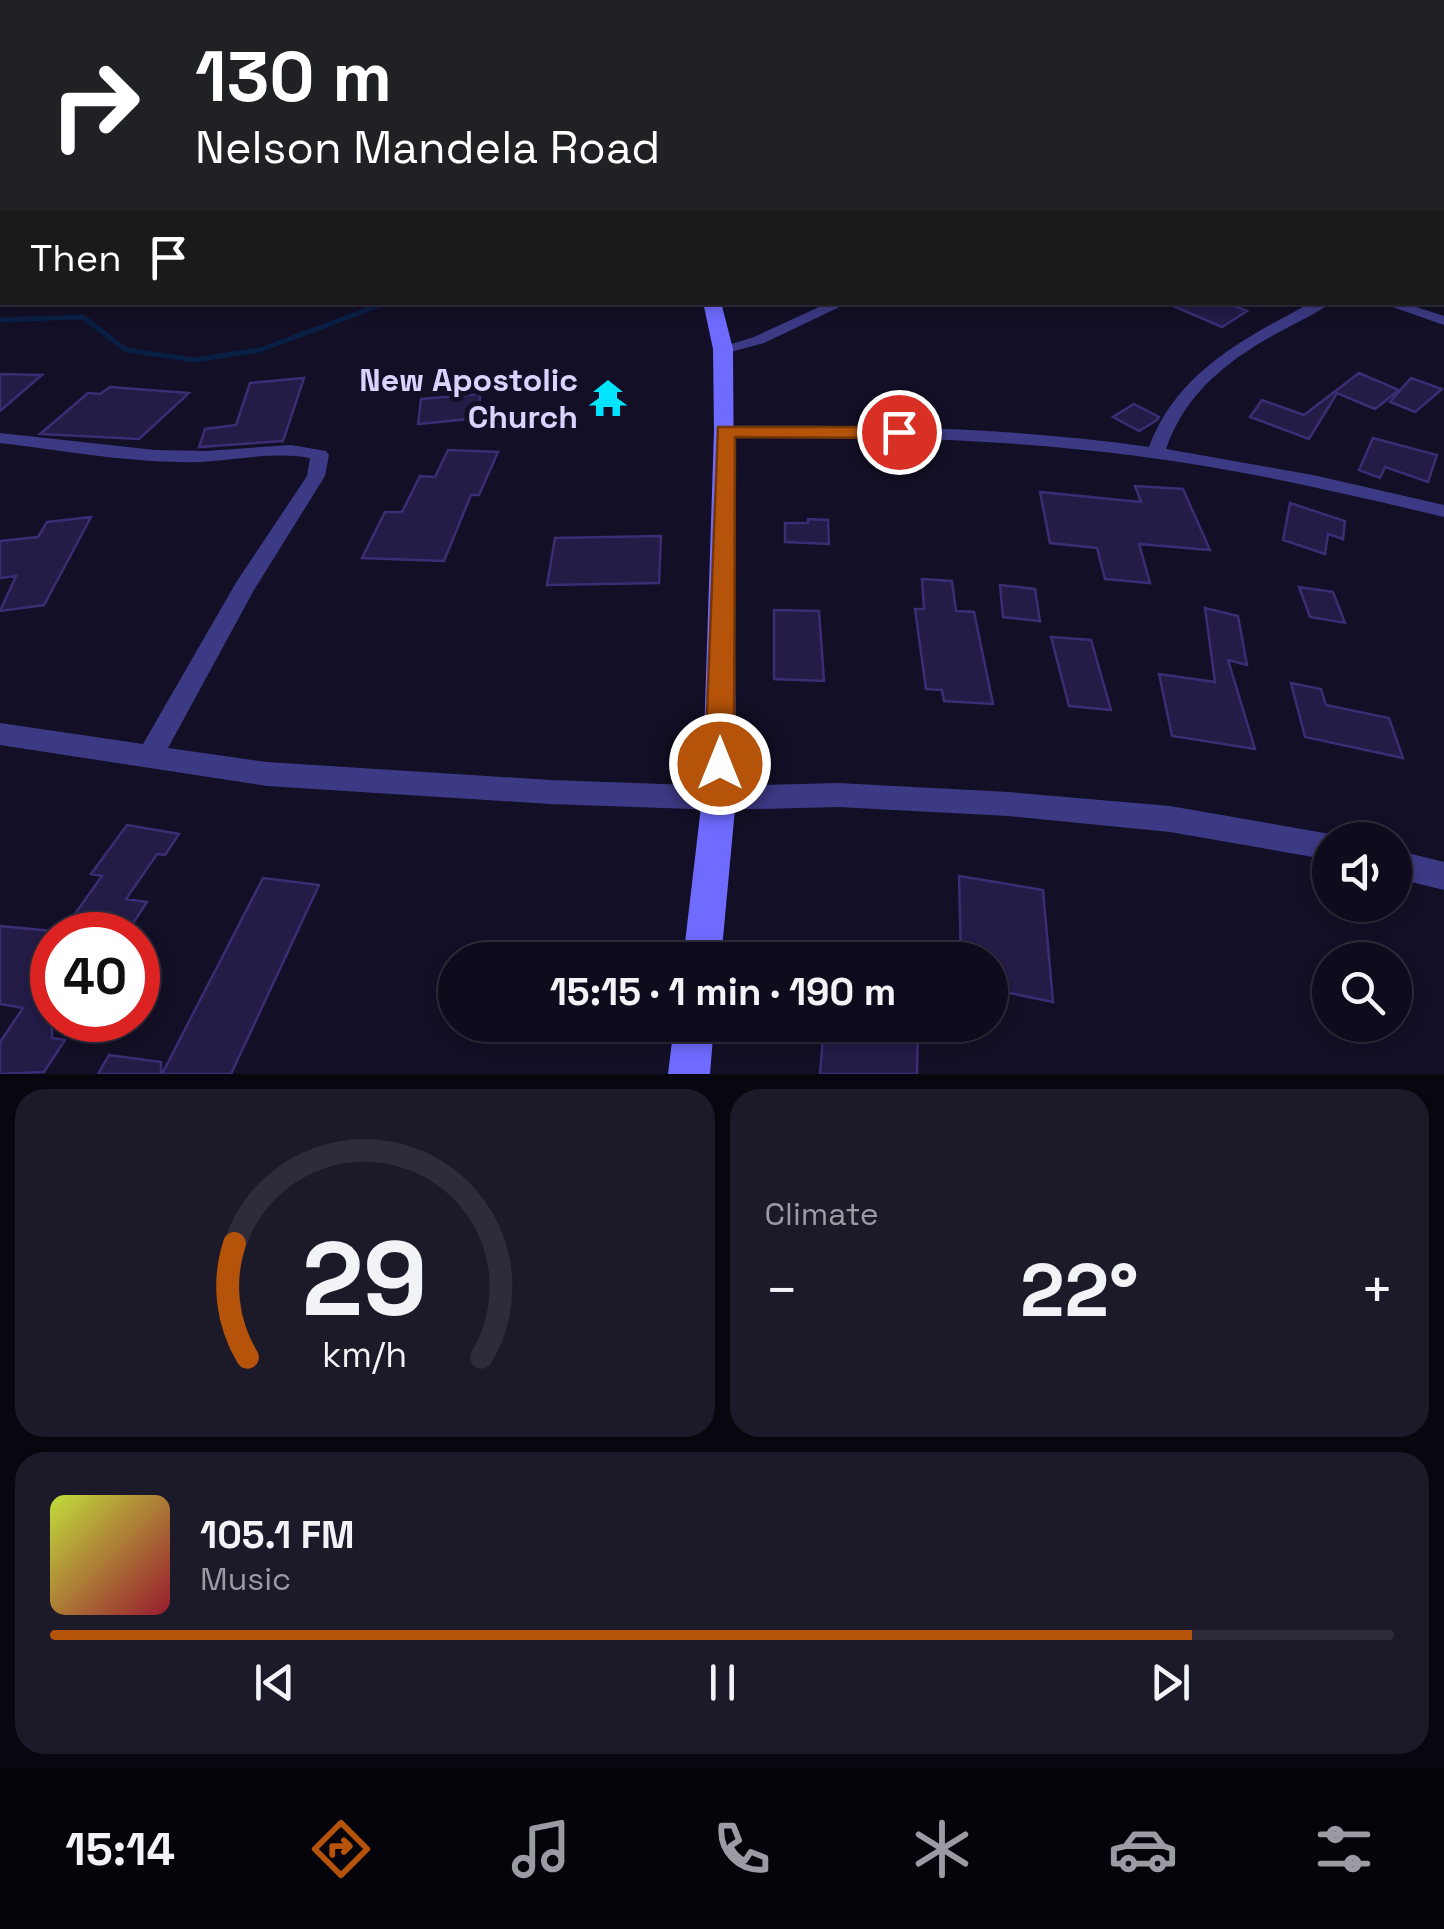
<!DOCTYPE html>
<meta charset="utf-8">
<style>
body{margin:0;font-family:"Space Grotesk",sans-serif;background:#1c1929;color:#f1f3f6;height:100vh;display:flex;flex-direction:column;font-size:38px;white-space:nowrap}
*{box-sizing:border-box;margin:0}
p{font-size:32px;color:#9b9ba3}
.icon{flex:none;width:55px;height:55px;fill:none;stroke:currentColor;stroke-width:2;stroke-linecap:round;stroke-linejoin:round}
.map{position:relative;height:1074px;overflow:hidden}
.side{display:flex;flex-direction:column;gap:15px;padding:15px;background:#08060f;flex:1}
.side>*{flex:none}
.top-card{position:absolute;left:0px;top:0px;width:1445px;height:305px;box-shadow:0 5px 15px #0003,0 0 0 2px #2e2b3b;background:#202124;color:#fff;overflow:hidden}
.fabs{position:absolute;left:1312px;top:822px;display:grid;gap:20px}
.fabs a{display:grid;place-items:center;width:100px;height:100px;border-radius:50%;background:#0e0b1c;box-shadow:0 5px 15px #0003,0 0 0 2px #2e2b3b;font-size:50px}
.speed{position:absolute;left:30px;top:912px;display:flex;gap:20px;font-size:50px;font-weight:700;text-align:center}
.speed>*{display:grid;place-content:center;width:130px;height:130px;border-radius:50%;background:#0e0b1c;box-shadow:0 5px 15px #0003,0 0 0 2px #2e2b3b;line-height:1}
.speed .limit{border:15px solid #d22;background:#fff;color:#111}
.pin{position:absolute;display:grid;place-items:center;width:85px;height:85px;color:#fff;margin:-42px;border:5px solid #fff;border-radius:50%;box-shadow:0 2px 10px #0007}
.me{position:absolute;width:110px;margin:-55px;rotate:0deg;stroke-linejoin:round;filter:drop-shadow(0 0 8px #0008)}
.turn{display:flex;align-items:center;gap:35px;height:210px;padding:0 30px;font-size:45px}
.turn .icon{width:130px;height:130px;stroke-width:2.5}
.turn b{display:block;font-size:70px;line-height:85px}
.then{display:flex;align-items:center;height:95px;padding:0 30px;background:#0003;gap:20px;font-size:38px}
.big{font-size:75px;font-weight:800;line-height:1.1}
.side .widget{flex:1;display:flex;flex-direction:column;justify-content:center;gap:15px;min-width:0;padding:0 35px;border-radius:30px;background:#1c1929}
.side .dial{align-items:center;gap:0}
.dial svg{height:260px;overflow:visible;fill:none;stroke:#2e2b3b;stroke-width:7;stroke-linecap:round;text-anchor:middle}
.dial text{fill:#f1f3f6;stroke:none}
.song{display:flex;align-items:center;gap:30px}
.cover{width:120px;height:120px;border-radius:15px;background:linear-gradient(135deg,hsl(70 70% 55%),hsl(350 70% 35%))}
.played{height:10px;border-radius:5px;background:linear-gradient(90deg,#b45309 85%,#2e2b3b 85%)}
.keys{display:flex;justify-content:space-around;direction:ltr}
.heat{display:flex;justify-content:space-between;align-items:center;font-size:55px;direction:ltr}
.side .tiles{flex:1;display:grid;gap:15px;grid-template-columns:1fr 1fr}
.widget:last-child{grid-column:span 2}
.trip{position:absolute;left:438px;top:942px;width:570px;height:100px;border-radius:50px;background:#0e0b1c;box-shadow:0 5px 15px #0003,0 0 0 2px #2e2b3b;font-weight:800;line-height:100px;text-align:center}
.dock{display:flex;height:160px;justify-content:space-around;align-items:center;background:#06040b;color:#9b9ba3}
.dock .icon{width:70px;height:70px}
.dock .selected{color:#b45309}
.dock b{font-size:45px;color:#f1f3f6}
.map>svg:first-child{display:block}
</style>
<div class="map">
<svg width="1444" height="1074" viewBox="0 0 1444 1074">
<rect width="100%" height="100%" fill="#130f26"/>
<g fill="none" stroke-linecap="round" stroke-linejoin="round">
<path stroke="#0a1f44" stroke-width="5" d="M0,320L83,317L126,350L194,360L260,350L388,302"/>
</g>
<path fill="#241b47" stroke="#3b2d73" stroke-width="2.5" d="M1164,302H1224L1247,311L1222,327Z
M1359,373L1399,390L1375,409L1337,393L1309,439L1250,417L1262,400L1304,415Z
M0,374L42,375L0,411Z
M304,378L283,441L199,447L205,429L236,425L250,383Z
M1411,378L1442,389L1415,412L1390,402Z
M110,387L189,393L139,439L40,434L88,393L100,394Z
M480,394L479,418L418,424L421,399Z
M1134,404L1159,417L1157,420L1139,431L1113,417Z
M1373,438L1437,455L1428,482L1385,467L1380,478L1359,470Z
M448,450L498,452L479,495H471L444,561L362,558L385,512H402L420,476L435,477Z
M1135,486L1183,489L1210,550L1139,544L1150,583L1105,579L1097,548L1050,543L1040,492L1141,502Z
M1290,503L1345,521L1343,539L1328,534L1325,554L1283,540Z
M91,517L44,605L0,611L16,576L0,578V541L38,537L47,522Z
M808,519L828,520L829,544L785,542V523H808Z
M661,536L659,583L547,585L555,538Z
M922,579L952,581L956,611L974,612L993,704L944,701L942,690L926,689L915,609H924Z
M1000,585L1035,589L1040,621L1003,617Z
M1299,587L1333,592L1345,623L1310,617Z
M1205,608L1238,616L1247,665L1228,660L1255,749L1172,736L1159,674L1215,682Z
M774,610L819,611L824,681L774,679Z
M1051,637L1091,640L1111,710L1069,706Z
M1291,683L1321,689L1326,705L1389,718L1403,758L1305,737Z
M127,825L179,834L165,855L157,854L126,899L147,902L125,935H60L102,876L91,874Z
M959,876L1043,890L1053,1002L990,989V960H961Z
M263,878L319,885L231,1074H162Z
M0,926L52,931V1038L65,1040L44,1072L0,1074V1042L23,1008L0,1004Z
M824,1025H918L917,1074H820Z
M109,1055L161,1062V1074H98Z"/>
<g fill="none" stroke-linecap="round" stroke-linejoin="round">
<path fill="#3d3a85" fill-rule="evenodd" d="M1442,141H1444V148H1442Z
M1442,236H1444V244H1442Z
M830,302H850L764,343L723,354L715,349L754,337Z
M1312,302H1331C1317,314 1299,321 1283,330C1231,358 1186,391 1166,449L1313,475L1444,505V517C1343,493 1241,469 1137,456C1000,438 863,436 725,436L716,431L725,426C867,425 1009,427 1149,447C1177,371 1246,338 1312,302Z
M1378,302H1401L1444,316V325Z
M0,433L155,450L206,451L291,445L326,451L329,455L325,476L254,590L168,748L267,762L550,780L719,786L838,783L1008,792L1170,806L1330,834L1341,840H1330V860L1170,832L1008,816L838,807L719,810L550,804L267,786L0,745V723L143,744L237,581L307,476L310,458C267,450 222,464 178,462C119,461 59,450 0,443Z
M1395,850L1444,862V890L1395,878Z"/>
<path fill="#6f6bff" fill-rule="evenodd" d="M703,302H721L733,349L736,798L721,960H683L702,798L714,431L713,349Z
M674,1025H714L710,1074H668Z"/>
</g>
<linearGradient id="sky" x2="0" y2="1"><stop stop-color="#0a0815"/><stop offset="0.45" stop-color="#333752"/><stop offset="1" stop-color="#333752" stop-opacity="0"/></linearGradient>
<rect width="1444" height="273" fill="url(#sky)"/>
<path fill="#b45309" stroke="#753606" stroke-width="2.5" d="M718,427H899L909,432L899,438L735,437L734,764L730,773L720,776L709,773L705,764Z"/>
<defs>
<g id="temple-bare" transform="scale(3)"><path d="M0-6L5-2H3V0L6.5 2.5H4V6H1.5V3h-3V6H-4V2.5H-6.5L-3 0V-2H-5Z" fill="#00e5ff" stroke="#130f26" stroke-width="2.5" paint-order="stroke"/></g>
</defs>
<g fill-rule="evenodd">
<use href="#temple-bare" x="608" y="398"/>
</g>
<g text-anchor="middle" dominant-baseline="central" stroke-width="10" stroke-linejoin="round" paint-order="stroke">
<g font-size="32" font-weight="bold" fill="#d9d4ff" stroke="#130f26" text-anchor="end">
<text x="578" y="380">New Apostolic<tspan x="578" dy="37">Church</tspan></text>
</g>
</g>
</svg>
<div class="fabs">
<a><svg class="icon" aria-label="sound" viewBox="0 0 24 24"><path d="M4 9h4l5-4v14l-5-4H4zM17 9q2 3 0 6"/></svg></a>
<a><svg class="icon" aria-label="search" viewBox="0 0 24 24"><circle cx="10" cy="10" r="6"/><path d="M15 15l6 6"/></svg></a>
</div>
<div class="speed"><div class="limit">40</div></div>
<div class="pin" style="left:899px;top:432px;background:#d93025"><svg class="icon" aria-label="arrive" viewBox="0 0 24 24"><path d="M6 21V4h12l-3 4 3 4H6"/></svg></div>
<svg class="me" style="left:720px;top:764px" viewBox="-20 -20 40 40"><circle r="17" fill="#b45309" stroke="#fff" stroke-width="3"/><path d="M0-11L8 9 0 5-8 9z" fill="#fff"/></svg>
<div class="trip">15:15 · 1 min · 190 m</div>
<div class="top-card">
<div class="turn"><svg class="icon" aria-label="right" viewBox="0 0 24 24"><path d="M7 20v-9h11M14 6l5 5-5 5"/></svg><div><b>130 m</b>Nelson Mandela Road</div></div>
<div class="then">Then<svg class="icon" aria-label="arrive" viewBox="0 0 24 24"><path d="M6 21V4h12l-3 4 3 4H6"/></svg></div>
</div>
</div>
<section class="side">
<div class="tiles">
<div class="widget dial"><svg viewBox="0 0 100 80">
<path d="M14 69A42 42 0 1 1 86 69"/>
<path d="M14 69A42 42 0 0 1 10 34" stroke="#b45309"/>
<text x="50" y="56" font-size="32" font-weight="700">29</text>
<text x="50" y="72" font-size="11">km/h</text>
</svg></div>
<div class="widget"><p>Climate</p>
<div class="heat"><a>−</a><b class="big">22°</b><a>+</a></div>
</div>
<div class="widget">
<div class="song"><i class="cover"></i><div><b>105.1 FM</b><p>Music</p></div></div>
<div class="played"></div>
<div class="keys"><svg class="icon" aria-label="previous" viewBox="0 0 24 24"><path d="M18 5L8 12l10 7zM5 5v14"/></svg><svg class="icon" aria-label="pause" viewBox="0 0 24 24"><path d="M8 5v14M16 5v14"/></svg><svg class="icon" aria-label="next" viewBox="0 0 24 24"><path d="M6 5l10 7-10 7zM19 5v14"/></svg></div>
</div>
</div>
</section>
<nav class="dock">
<b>15:14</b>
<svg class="icon selected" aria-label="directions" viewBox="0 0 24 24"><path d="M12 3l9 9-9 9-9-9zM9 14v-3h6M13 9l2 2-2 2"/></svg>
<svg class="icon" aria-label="music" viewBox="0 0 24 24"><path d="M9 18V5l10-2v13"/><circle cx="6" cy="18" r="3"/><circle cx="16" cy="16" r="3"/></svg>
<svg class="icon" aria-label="phone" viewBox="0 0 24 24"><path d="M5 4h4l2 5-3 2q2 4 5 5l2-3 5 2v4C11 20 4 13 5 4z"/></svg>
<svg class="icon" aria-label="climate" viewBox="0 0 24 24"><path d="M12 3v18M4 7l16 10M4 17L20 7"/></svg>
<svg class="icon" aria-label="car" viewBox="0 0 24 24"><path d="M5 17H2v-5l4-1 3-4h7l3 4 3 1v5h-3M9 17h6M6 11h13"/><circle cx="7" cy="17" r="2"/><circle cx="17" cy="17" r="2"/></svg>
<svg class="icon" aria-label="filters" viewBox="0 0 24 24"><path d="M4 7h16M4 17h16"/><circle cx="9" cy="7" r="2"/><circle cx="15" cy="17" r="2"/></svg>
</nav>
